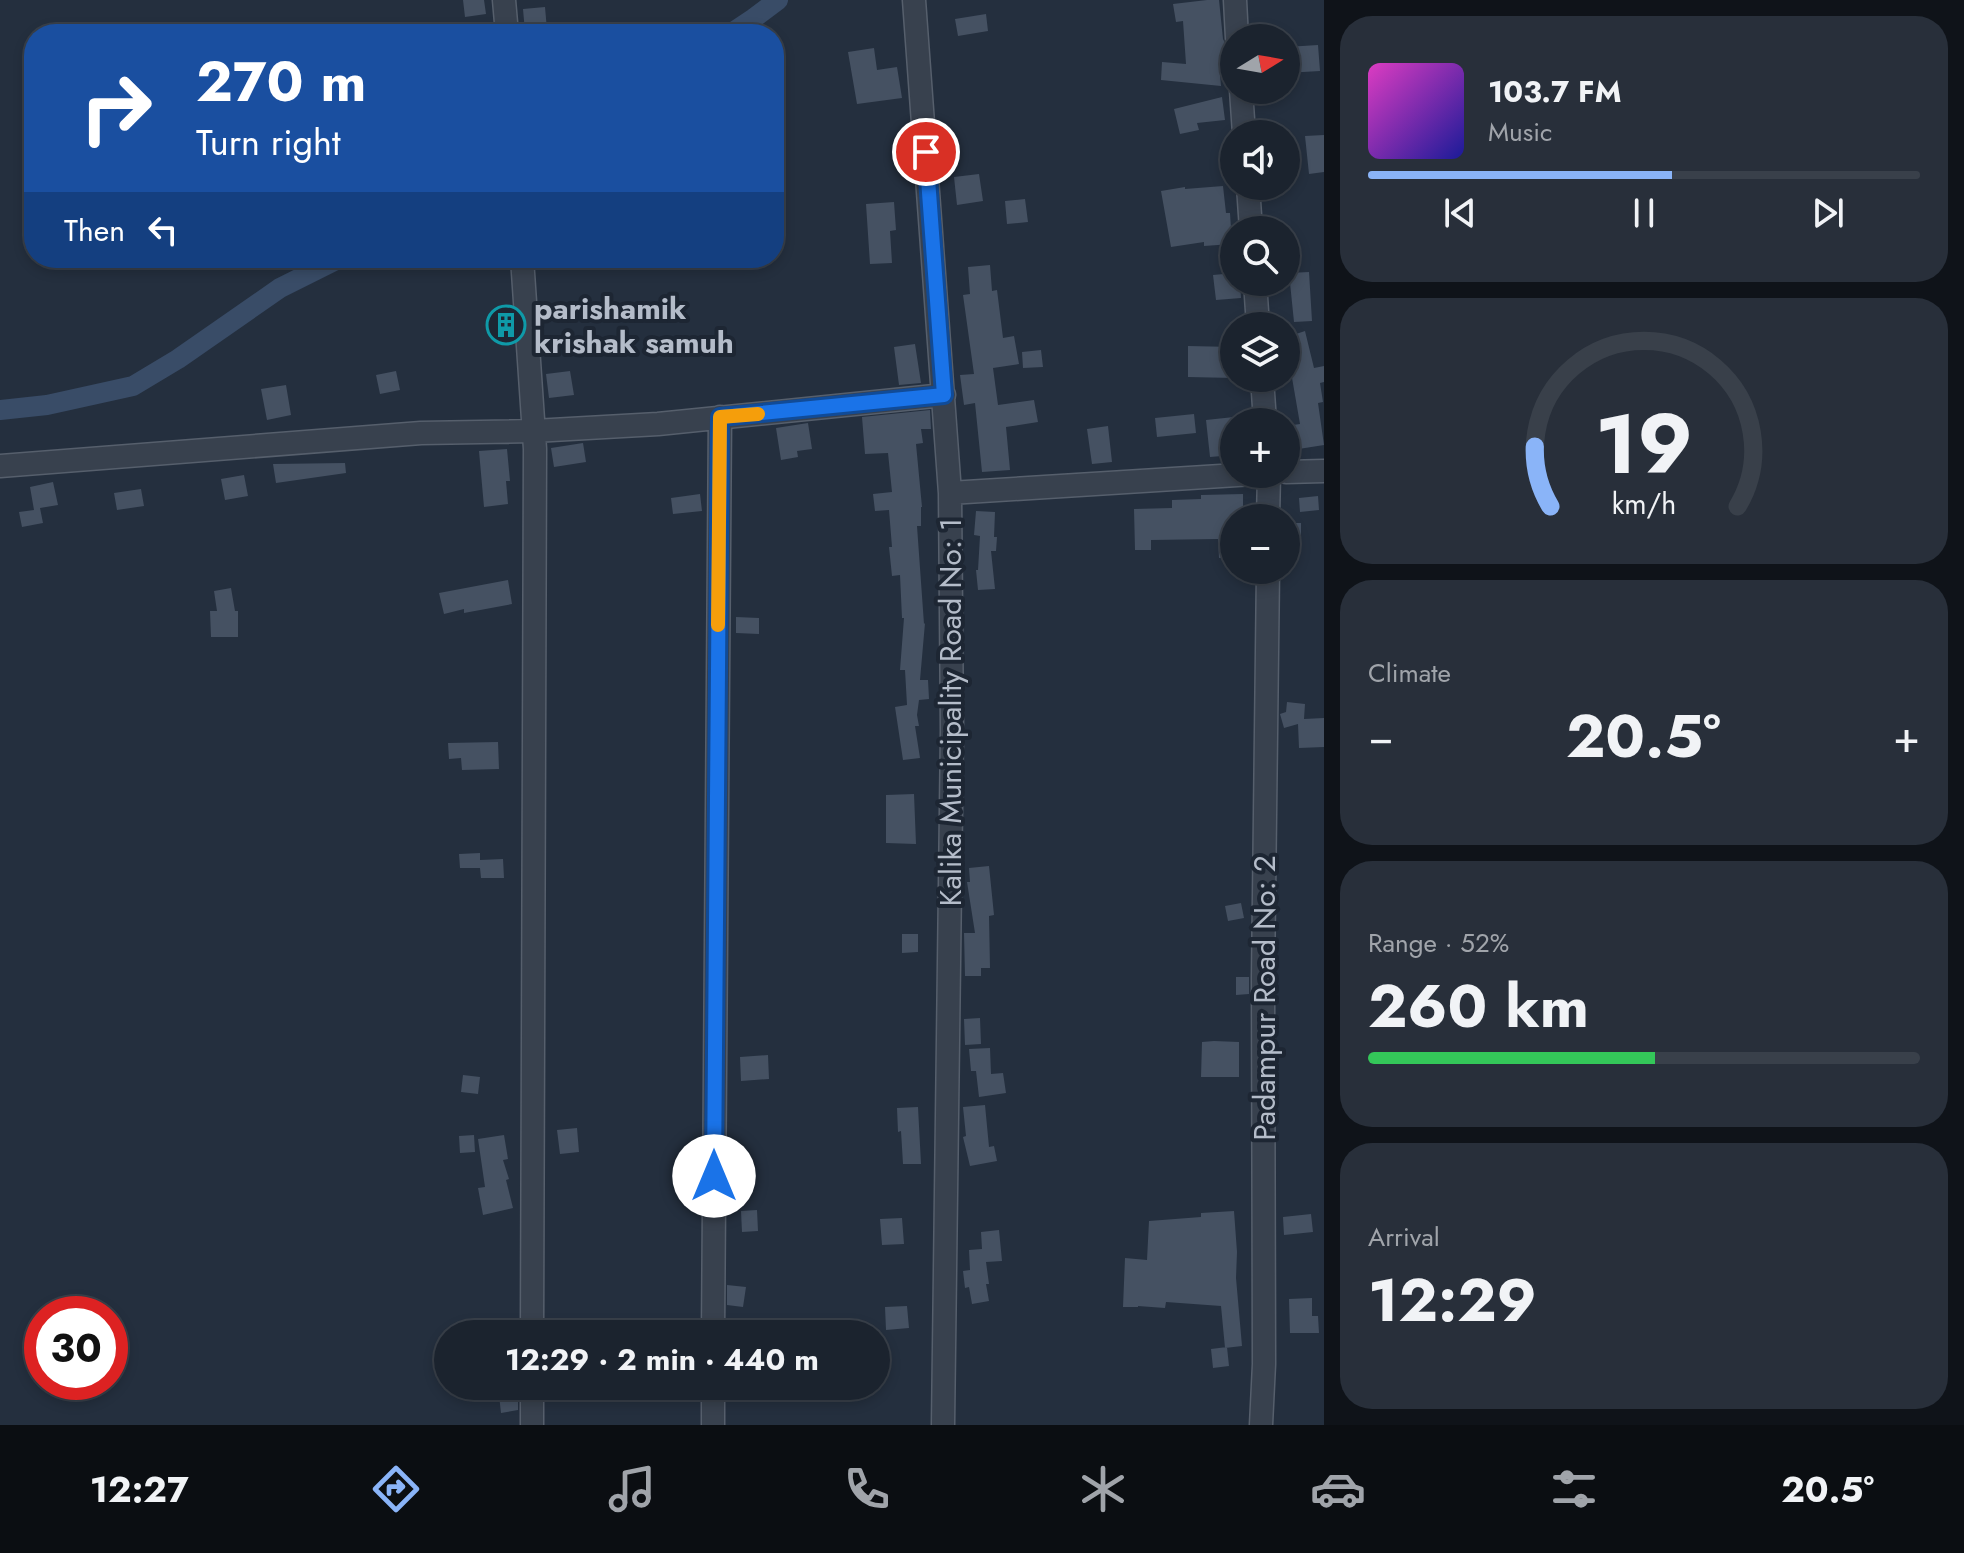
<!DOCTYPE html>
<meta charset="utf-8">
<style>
body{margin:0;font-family:Jost,sans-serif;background:#282f3a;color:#f1f3f6;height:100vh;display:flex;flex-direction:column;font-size:30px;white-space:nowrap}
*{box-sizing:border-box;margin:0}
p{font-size:26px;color:#a0a4aa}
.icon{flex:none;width:44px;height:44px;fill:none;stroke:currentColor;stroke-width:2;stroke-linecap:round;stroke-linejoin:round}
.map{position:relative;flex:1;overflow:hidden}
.sheet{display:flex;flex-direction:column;gap:16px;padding:16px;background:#0f1319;width:640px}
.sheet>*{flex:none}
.top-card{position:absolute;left:24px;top:24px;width:760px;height:244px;border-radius:32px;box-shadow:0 4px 12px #0003,0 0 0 2px #39404a;background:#1a4fa0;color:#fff;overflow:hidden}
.needle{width:52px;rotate:79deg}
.tools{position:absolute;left:1220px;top:24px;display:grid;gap:16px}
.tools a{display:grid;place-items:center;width:80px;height:80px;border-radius:50%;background:#1b232e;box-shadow:0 4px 12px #0003,0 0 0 2px #39404a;font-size:40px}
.speed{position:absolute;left:24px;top:1296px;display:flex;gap:16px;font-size:40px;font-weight:700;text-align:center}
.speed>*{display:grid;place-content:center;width:104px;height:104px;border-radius:50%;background:#1b232e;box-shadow:0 4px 12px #0003,0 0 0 2px #39404a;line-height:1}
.speed .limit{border:12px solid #d22;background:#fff;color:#111}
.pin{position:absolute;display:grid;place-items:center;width:68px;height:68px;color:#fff;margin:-34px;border:4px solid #fff;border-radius:50%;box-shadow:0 2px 8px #0007}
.me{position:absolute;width:88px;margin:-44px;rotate:0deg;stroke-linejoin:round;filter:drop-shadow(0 0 6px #0008)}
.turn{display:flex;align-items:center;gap:28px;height:168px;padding:0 40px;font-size:36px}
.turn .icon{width:104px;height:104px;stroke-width:2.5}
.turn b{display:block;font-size:56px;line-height:68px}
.then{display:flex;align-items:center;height:76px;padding:0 40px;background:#0003;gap:16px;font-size:30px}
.big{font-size:60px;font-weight:700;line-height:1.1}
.sheet .widget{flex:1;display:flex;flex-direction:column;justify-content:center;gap:12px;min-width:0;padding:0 28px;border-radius:32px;background:#282f3a}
.sheet .dial{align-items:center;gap:0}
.dial svg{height:208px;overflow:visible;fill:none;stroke:#39404a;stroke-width:7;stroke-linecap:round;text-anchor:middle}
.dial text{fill:#f1f3f6;stroke:none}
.song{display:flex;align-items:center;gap:24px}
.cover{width:96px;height:96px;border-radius:12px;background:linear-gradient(135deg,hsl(310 70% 55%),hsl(240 70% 35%))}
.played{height:8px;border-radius:4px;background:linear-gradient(90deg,#8ab4f8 55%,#39404a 55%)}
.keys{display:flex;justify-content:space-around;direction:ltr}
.heat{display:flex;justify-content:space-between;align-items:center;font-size:44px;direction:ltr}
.charge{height:12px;border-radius:6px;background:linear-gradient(90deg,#34c759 52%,#39404a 0)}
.trip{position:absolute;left:434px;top:1320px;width:456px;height:80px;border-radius:40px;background:#1b232e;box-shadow:0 4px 12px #0003,0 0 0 2px #39404a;font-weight:700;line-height:80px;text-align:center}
.dock{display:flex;height:128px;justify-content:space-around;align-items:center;background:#0b0e12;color:#a0a4aa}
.dock .icon{width:56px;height:56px}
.dock .current{color:#8ab4f8}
.dock b{font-size:36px;color:#f1f3f6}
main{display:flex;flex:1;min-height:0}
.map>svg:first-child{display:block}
</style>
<main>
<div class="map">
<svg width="1324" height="1425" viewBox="0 0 1324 1425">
<rect width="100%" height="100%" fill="#242f3e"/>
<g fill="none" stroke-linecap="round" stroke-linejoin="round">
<path stroke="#394c67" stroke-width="20" d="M730,34L754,18L778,0
M0,410L47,405L133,386L178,359L280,288L340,258"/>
</g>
<path fill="#455162" d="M463,0H484L486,14L465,17Z
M1207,0H1219L1223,39L1227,47L1228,63L1219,64L1221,86L1161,80L1162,62L1186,64L1183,21L1176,22L1173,4Z
M545,7L547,30L525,32L523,9Z
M986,14L988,31L958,36L955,19Z
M1318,45L1320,71L1286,73V47Z
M874,48L877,70L897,67L902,98L857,104L848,52Z
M1222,97L1225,120L1197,123L1199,130L1180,134L1174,109Z
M1324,135V172L1309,174L1305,136Z
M979,174L983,201L957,205L954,177Z
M1223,186L1226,213H1230L1232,244L1204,246V242L1171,247L1161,191L1185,187V189Z
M1025,199L1028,222L1007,224L1005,201Z
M894,202L896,230L890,231L892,263L870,264L866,204Z
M990,265L992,291L997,290L1003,338L1014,336L1019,364L993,368L998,405L1034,400L1038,422L1006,427L1010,470L982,472L975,403L964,405L960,375L974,374L963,295L970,294L968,267Z
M1309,272L1312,321L1294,322L1289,273Z
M1234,273V282H1240L1241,298L1216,300L1213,275Z
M1305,331L1314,368L1324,366V382L1320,383L1323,402L1318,403L1324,445L1286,451V426L1300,424L1291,372L1286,373V356L1296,354L1290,336Z
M915,344L921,383L899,385L894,347Z
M1188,346L1234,347V378L1188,377Z
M1041,350L1043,367L1023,368L1022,352Z
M396,371L400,390L380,394L376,375Z
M570,371L574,395L549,398L546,374Z
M286,385L291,415L267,420L261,389Z
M930,410L931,429H921L923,443L916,444L922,507H921V526H917L924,624L925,623L920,680H928L929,699L919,700L917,715L919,726H915L920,758L903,760L895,707L907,705L905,670H900L904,618H902L900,575L892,576L889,547H892L889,510L875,511L873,494L892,492L888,453L865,454L862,417Z
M1194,414L1196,433L1157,437L1155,418Z
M1234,417V455L1210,457L1206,420Z
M808,423L812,449L797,451L798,457L781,460L776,428Z
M1108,426L1112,462L1092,464L1087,429Z
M583,443L586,462L554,467L551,448Z
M507,449L510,481H506L508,504L484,507L479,451Z
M345,463L346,473L276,483L273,464Z
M244,475L248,496L225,500L221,479Z
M53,482L58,505L40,508L43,523L22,527L19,512L34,510L30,487Z
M141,489L144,506L117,510L114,493Z
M700,494L702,511L673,514L671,498Z
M1243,494V518H1234V557L1219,558L1218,539L1151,540V550H1135L1134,509L1172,508V500L1201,499V495Z
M1318,496L1319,510L1300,512L1299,498Z
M976,511L995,512L994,537H997L996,551H991L995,589L978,590L976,570H978L980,536L974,535Z
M1286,523H1301V538H1286Z
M508,580L512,604L464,613V609L444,614L439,593Z
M231,588L235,611H238V637H211L210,611H217L214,591Z
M736,617L759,618V634L736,633Z
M1287,702L1305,704L1304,719L1324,718V747L1299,748L1298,724L1284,728L1280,714L1286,712Z
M498,742L499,769L462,770L461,758L449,759L448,743Z
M914,794L916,844L886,843V795Z
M480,853V864V860L503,859L504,878H481L480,868H460L459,854Z
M989,866L994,915L989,916L990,968H981V976H965L964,933H975L967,882H970L969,868Z
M1241,903L1244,918L1228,921L1225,906Z
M902,934H918V952L902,953Z
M1236,977H1249V994L1236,995Z
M980,1018L981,1044L965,1045L964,1019Z
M1214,1041L1239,1042V1077H1201L1202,1042Z
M990,1048L991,1074L1003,1073L1006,1093L979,1097L976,1071H971L969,1049Z
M768,1055L769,1079L741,1081L740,1057Z
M463,1075L480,1077L478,1094L461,1092Z
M985,1105L989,1147L994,1146L997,1161L970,1166L963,1137L966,1136L963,1107Z
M918,1107L921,1164H903L901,1131L898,1132L897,1108Z
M577,1128L579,1152L560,1154L557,1130Z
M474,1135L475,1152L460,1153L459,1136Z
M504,1135L508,1159L503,1160L509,1179L506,1180L513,1208L483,1215L478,1188L485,1187L478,1139Z
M757,1210L758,1231L742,1232L741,1211Z
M1234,1211L1237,1252L1236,1278L1242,1346L1225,1348L1221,1306L1166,1302L1165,1308L1138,1306V1307H1123L1125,1258L1147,1260L1149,1221L1201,1217V1213Z
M1311,1214L1313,1232L1284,1235L1283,1217Z
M902,1218L904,1244L882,1245L880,1219Z
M999,1230L1002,1261L986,1262L989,1284H986L989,1301L972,1304L969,1287L965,1288L963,1271L970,1270L969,1250L982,1249L981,1232Z
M727,1285L746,1287L743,1307L727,1305Z
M1312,1298V1316H1318L1319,1333H1290L1289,1299Z
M907,1306L909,1328L886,1330L885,1307Z
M1227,1347L1229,1366L1213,1368L1211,1349Z
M498,1386H518V1410L501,1413Z"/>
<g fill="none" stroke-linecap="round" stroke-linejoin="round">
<g stroke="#565f6c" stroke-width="25">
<path id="minor" d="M504,0L507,34
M914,0L950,493L952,731L943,1425
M1235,0L1237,38
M1241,90L1244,134
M1248,186L1251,230
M522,258L535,449L532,1334
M1255,282L1258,326
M1262,378L1265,422
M0,466L421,433L534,431L658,424L944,395
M1286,472L1324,471
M950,493L1253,474
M1268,518L1269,474
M713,1334L720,417
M713,1386V1425
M532,1425V1386
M1261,1425L1264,1364L1263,978L1268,570"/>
</g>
<use href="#minor" stroke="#38414e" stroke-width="22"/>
</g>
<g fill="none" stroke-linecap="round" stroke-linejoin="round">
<g stroke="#114b97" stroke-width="20">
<path id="route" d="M714,1176L720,417L944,395L926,152"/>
</g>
<use href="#route" stroke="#1a73e8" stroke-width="14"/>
<path stroke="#f59e0b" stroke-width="14" d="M718,625L720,417L758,414"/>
</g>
<defs>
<g id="building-ring" transform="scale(2)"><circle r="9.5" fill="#1d2633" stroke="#0f9aa8" stroke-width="1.5"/><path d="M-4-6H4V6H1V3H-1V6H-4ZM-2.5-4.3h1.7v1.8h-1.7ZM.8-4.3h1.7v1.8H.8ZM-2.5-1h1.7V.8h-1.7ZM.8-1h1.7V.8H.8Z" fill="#0f9aa8"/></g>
</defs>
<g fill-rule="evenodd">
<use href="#building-ring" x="506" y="325"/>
</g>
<g text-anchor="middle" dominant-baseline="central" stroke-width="8" stroke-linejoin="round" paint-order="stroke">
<g font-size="30" font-weight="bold" fill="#b4bcc9" stroke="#1d2633" text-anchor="start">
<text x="534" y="308">parishamik<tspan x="534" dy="34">krishak samuh</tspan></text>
</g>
<g font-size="30" fill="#b4bcc9" stroke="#1d2633">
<text transform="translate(950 712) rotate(-90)">Kalika Municipality Road No: 1</text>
<text transform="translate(1264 998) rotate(-90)">Padampur Road No: 2</text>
</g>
</g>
</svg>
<div class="tools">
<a><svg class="needle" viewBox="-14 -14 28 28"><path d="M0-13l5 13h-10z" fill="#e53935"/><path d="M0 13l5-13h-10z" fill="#a0a4aa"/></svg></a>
<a><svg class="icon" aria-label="sound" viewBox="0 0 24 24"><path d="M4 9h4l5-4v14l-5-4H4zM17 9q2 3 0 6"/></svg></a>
<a><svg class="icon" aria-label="search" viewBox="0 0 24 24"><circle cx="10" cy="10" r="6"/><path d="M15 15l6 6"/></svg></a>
<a><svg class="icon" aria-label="layers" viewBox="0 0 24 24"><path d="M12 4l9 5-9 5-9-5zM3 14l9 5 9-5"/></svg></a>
<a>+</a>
<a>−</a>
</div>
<div class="speed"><div class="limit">30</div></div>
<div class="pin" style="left:926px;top:152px;background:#d93025"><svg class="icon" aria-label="arrive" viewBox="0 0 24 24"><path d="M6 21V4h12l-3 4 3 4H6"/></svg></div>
<svg class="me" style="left:714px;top:1176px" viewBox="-20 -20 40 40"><circle r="19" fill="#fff"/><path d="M0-13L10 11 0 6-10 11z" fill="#1a73e8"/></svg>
<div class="trip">12:29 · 2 min · 440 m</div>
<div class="top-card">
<div class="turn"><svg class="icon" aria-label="right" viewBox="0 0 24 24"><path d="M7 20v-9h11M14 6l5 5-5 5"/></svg><div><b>270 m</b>Turn right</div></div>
<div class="then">Then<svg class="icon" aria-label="left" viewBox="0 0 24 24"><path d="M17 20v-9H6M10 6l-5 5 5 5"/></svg></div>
</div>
</div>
<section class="sheet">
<div class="widget">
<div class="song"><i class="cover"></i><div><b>103.7 FM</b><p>Music</p></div></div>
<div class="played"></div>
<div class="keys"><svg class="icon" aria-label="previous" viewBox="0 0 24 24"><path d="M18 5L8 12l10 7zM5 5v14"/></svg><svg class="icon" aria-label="pause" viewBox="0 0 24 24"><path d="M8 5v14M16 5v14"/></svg><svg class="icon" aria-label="next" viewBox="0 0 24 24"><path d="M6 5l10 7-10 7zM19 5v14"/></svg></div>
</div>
<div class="widget dial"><svg viewBox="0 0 100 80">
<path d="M14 69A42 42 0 1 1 86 69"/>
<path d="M14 69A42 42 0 0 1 8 46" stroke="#8ab4f8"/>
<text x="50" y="56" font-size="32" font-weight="700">19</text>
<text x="50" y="72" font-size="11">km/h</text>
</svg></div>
<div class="widget"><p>Climate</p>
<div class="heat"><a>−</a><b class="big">20.5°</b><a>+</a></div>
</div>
<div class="widget"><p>Range · 52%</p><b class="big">260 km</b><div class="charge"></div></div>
<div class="widget"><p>Arrival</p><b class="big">12:29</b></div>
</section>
</main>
<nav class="dock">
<b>12:27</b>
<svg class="icon current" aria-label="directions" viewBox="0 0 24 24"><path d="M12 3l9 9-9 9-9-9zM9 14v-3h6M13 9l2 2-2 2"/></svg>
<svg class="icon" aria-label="music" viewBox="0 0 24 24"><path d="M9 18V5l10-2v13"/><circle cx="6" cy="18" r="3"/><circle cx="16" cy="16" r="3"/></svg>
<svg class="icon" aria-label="phone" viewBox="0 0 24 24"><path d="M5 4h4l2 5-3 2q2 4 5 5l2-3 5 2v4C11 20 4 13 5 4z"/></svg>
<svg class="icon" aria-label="climate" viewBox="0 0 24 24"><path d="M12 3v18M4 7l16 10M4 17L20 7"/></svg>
<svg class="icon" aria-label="car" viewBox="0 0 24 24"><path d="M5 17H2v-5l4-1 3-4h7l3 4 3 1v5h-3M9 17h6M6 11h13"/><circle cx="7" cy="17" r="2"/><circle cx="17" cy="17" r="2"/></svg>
<svg class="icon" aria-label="filters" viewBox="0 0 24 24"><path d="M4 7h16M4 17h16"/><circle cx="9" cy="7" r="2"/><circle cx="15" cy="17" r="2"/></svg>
<b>20.5°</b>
</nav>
